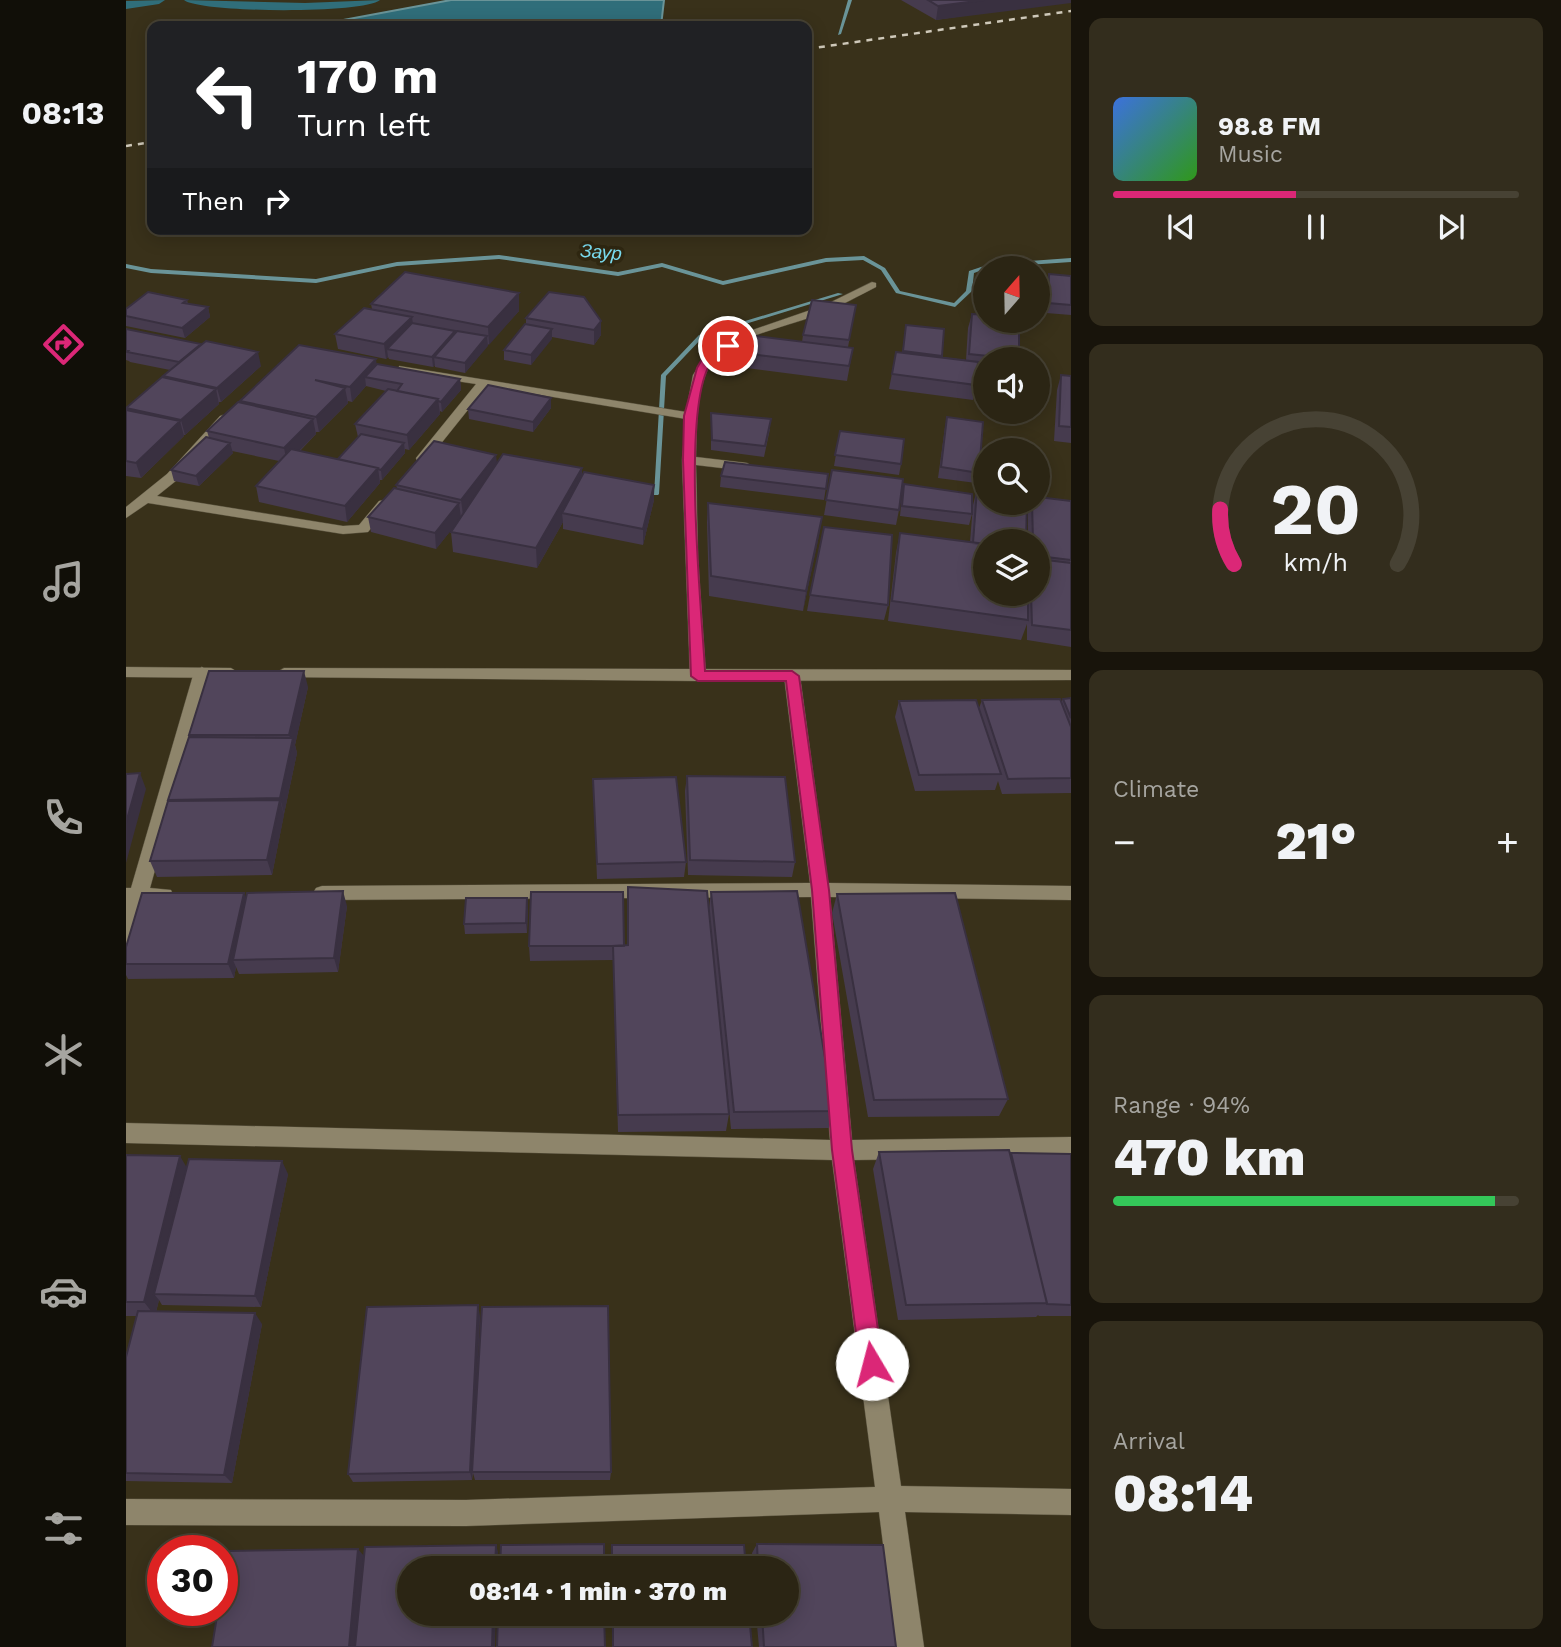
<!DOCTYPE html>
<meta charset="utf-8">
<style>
body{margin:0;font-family:"Work Sans",sans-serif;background:#332d1d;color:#f1f3f6;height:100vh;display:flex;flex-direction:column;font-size:26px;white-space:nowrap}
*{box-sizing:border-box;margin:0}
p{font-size:23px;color:#a6a5a0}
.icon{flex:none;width:38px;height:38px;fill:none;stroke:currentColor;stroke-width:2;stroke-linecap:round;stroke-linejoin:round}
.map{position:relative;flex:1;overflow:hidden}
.drawer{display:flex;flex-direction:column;gap:18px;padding:18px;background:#18140b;width:490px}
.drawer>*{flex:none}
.top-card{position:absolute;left:21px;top:21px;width:665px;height:214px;border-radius:14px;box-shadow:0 4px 18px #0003,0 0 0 2px #474234;background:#202124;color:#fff;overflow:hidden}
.needle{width:46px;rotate:20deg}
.fabs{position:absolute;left:847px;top:256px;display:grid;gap:14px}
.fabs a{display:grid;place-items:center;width:77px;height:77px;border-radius:50%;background:#2b2514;box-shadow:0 4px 18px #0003,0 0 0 2px #474234;font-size:35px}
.speed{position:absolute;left:21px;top:1535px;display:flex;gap:14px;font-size:35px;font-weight:700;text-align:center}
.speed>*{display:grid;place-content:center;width:91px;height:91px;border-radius:50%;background:#2b2514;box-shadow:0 4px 18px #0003,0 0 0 2px #474234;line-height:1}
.speed .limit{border:10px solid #d22;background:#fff;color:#111}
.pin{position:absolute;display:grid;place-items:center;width:60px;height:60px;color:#fff;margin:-30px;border:4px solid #fff;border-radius:50%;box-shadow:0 2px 7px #0007}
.me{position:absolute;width:77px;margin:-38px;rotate:352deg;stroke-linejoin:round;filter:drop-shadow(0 0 5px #0008)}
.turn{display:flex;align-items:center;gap:24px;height:147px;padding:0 35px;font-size:32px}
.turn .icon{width:91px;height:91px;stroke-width:2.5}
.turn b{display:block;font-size:49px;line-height:60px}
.then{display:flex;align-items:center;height:66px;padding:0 35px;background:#0003;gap:14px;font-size:26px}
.big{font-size:52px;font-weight:800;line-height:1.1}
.drawer .card{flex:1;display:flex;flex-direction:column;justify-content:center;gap:10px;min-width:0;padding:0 24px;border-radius:14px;background:#332d1d}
.drawer .dial{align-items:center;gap:0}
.dial svg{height:182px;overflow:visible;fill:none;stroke:#474234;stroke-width:7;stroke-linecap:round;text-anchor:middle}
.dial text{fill:#f1f3f6;stroke:none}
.song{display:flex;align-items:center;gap:21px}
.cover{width:84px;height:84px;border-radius:10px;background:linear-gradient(135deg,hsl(220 70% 55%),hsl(110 70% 35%))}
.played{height:7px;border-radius:4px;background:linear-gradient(90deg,#db2777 45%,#474234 45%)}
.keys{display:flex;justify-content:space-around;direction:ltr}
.heat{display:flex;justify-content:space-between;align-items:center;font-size:38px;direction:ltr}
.charge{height:10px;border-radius:5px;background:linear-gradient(90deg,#34c759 94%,#474234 0)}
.trip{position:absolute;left:271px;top:1556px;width:402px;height:70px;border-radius:35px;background:#2b2514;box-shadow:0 4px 18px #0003,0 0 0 2px #474234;font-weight:800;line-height:70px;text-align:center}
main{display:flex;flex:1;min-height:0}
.tabs{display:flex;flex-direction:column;width:126px;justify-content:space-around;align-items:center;background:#110f08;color:#a6a5a0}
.tabs .icon{width:49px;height:49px}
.tabs .selected{color:#db2777}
.tabs b{font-size:32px;color:#f1f3f6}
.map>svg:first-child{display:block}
</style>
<main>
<nav class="tabs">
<b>08:13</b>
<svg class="icon selected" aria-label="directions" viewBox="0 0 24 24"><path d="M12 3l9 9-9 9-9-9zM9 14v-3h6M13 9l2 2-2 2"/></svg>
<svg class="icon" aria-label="music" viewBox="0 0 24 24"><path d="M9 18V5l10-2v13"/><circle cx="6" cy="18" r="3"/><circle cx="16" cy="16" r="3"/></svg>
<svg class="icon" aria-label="phone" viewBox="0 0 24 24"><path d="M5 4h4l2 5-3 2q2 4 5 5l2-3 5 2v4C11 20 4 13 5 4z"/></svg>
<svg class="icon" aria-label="climate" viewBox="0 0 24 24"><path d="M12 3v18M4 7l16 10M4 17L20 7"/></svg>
<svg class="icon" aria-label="car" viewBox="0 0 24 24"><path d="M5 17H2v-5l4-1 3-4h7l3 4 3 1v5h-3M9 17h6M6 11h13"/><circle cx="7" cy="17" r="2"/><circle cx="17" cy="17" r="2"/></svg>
<svg class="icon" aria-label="filters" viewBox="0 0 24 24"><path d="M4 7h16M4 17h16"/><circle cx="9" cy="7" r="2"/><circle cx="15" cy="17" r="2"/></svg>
</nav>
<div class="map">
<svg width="945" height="1647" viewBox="0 0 945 1647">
<rect width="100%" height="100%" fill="#39311a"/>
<path fill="#306e7a" stroke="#6a9498" stroke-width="2" d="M325,0H538L535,26H185Z"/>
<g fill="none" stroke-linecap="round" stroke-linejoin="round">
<path fill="#6a9498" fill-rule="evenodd" d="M722,0H726L715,34L712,35Z
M373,255L492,272L536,263L597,281L700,258L738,256L759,268L774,291L828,303L840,291L843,271L864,264L945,258V262L859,268V269L848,273L846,291L829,307L770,293L755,270L737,260L700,262L597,285L536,267L492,276L373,259L271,266L190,283L25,273L0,268V264L25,269L190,279L271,262Z
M712,293L717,294L577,337L540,376L533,494L532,495H528L535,375L573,335Z"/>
<path fill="#306e7a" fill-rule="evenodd" d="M39,0L33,4L0,9V1Z
M58,0L179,3L254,0C237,14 74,13 58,0Z"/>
<g stroke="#57503c" stroke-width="1">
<path id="street" d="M746,282L750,283V287C732,296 715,306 697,313C670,324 607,337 589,358C569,383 571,427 570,457L621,463L628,467L621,471L570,465L572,559L580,676L578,680H566L564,676L556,460L560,419L361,386L301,461H291L290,458L350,384L277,373L273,372V366L560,412L567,375L581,353L609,336L699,305Z
M98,415L102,416V422L51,480L31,496L217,526L233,525L253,501L258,500L265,504L242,532L217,534L22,503L0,518V507L41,474L94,416Z
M76,667L84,672L24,888L45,890L47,895L45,900L20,902L9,939L7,944L0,947V888H5L68,672Z
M666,671L674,676L702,883L945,886V900L704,897L726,1140L945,1137V1157L728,1160L775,1486L945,1489V1515L779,1512L798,1647H770L753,1512L340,1526L0,1525V1499L340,1500L749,1487L706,1160L0,1143V1123L704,1140L685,897L196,900L190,898L187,893L190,888L196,886L684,883L658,676Z"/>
</g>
<g stroke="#57503c" stroke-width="1">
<path id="secondary" d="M0,667L105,668L113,673L105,678L0,677Z
M158,668L945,670V680L572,681L152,677L150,673Z"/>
</g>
<use href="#street" fill="#8e856b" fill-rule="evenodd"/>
<use href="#secondary" fill="#8e856b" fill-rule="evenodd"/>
<path stroke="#cec8b9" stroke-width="2.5" stroke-dasharray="6 6" stroke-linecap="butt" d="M681,49L945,11
M0,146L26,142"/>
</g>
<path fill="#463b4e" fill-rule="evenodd" d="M775,0H945L810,20Z
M923,274L945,276V315L920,313L921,284Z
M393,293V311L362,345L339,373L309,367V365L307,367L263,359L262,357L260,359L212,349L209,334L246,309L245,304Z
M61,300L62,304L82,307L84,317L59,338L0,326V309Z
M730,305L722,347L727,348L721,381L605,366L607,352L676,342L677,335Z
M846,314L893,359H859V397L850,396L854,370H852L850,385L847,400L763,389L770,352L776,353L780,325L818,329L815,357L840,360L842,328Z
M400,318L475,321V335L468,345L426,337L405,365L378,360V350L400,324Z
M0,329L135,366L95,402H93V404L59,435H58V436L15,478L0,476V410L1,411L0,408L38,378L37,376L44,370L4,362L3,361L0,360Z
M250,365L334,379L335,390L316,412L314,411V414L283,450L279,449V453L256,480H254V483L221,522L133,502L130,486L153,461L106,451L107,453L73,486L48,481L45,470L83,438L81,431L114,403V401ZM240,386L260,391L229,424L232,437L212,459L174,451L190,434V432H193L222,403V401L226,402Z
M935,375L945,376V443L928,441L931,390Z
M425,408L407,432L343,419L342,409Z
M585,413L644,429L638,457L585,450Z
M821,417L853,473L850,483L812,478L819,427Z
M714,431L775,464L773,475L708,466Z
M371,463L456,468V475L528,500L517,545L437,529V522L411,568L327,552L325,532L333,520L310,549L245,532L242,517L271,488L270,485Z
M706,470L773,510L770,525L698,515Z
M702,474L698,500L594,487L595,476Z
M778,484L846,514L843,525L774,516L776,494Z
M851,489L859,593H912V541H902V512L905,502L945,501V647L901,640V624L895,640L762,621L770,553L774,533L844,542L847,505Z
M582,503L696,517L677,611L583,596L581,522Z
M684,595L762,605L758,620L681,611Z
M182,687L169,745L171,753L158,814L146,875L31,877L24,861L42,801V800L64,737L63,735Z
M945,698V793L876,794L872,781L869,790L789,791L769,717L773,701L853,708L856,700L935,702L937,699Z
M561,776L669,862L666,877L562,875L559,791Z
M467,779L560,862L558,877L471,879Z
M502,887L583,908L585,892L708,1111L703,1128L605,1129L596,1038L603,1114L600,1131L492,1132L487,960L404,961L403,946L501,945Z
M711,894L882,1099L873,1116L742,1117L706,913Z
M120,898L221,906L212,972L113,974L110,967L108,978L2,979L0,975V947Z
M402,908L401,933L339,934L338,924Z
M753,1152L884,1155L885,1153L945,1154V1316H913L912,1315L910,1317L772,1320L747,1169Z
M0,1155L61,1167L162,1174L135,1307L36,1305L33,1300L30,1312L136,1324L106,1483L0,1481V1357L11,1316H0Z
M354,1316L349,1421L485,1472L484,1480H349L347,1473L346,1480L227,1482L222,1474Z
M631,1544L770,1647H633L630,1614H662V1568H627L626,1553Z"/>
<path fill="#393040" d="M858,0H945V3L810,20L812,6Z
M393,293V311L363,345L362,327Z
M82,307L84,317L59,338L56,328Z
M286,317L288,331L261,349L262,357L260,359L258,344Z
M475,321V335L468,345V330Z
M426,329V339L405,365V355Z
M329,331L330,341L308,357L309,365L307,367L306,357Z
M361,336L362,346L339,373V363Z
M132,352L135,366L95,402L91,388Z
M250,359L252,374L239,377L240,386L226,402L224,387Z
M334,379L335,390L316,412L315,402Z
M219,388L222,403L193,432L190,417Z
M90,389L93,404L59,435L55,420Z
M425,398V408L407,432V422Z
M312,399L314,414L283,450L281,435Z
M187,419L190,434L161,463L158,448Z
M54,421L58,436L15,478L10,463Z
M104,443L107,453L73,486L70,476Z
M278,443L279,453L256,480L255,470Z
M370,455L372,470L337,515L335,500Z
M252,468L254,483L221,522L219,506Z
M456,468V488L436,513L437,522L411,568L410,548Z
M528,485V500L517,545V529Z
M333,503L335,518L310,549L309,533Z
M696,517L693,536L677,611L680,591Z
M178,671L182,687L169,745L171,753L158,814L154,798L166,744L163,735Z
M14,773L20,789L0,863V823Z
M154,800L158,815L146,875L141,860Z
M217,891L221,906L212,972L208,958Z
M118,893L124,908L107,960L110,967L108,978L102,964Z
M401,898L402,908L401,933L400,923Z
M54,1156L64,1173L28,1294L33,1300L29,1316L18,1302Z
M156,1161L162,1174L135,1307L129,1296Z
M352,1305L354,1316L346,1480L344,1472Z
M129,1313L136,1324L106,1483L98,1475Z
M370,1545L372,1552L371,1568H369Z
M232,1549L238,1556L229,1647H223Z
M367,1614H370L369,1647H366Z"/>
<path fill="#51455b" stroke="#393040" stroke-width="2" d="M802,0H858L812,6Z
M279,272L393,293L362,327L245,304Z
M923,274L945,276V305L922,303Z
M22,292L61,300L57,303L82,307L56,328L0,316V309Z
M423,292L458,297L475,321L468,330L400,318Z
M686,300L730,305L723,340L677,335Z
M238,308L286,317L258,344L209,334Z
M846,314L859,315V320H893V359L843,354Z
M286,323L329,331L306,357L261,349Z
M399,324L426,329L405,355L378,350Z
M780,325L818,329L816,356L777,351Z
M0,329L75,344L53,362L1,352L2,351H0Z
M331,331L361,336L339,363L308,357Z
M613,334L727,348L723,366L607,352Z
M80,341L132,352L91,388L37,376Z
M173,345L250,359L224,387L189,380L219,388L190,417L114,401Z
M770,352L852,362L850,385L766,374Z
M251,364L334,379L315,402L312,401V399L271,391L276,384L239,377Z
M854,366L859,367V387L852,386Z
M935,375L945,376V427L933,426Z
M36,377L90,389L55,420L0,408Z
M362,385L425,398L407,422L342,409Z
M262,389L312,399L281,435L229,424Z
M112,402L187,419L158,448L81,431Z
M0,410L54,421L10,463L0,461Z
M585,413L645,419L639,446L586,440Z
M821,417L857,422L853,473L815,467Z
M714,431L778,439L775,464L709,455Z
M235,434L278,443L255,470L252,469V468L212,459Z
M80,437L104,443L70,476L45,470Z
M308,441L370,455L335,500L270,485Z
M165,449L252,468L219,506L130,486Z
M377,454L456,468L410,548L325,532Z
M599,462L702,474L700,489L595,476Z
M706,470L777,479L773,510L700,500Z
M458,472L528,485L517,529L436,513Z
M778,484L846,494V514L776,506Z
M268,488L333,503L309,533L242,517Z
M851,489L859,490V502H901L900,541H859V544L847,543Z
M912,497L945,501V560L912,556V541H907L906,502H912Z
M582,503L696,517L680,591L585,576Z
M698,527L766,535L762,605L684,595Z
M774,533L859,544V593H902V620L766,601Z
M912,559L945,563V630L906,625L905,593H912Z
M83,671H178L163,735H63Z
M945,698V718L937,699Z
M934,699L945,727V778L882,779L856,700Z
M850,700L875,774L793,775L773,701Z
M63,737L167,738L154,798L42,800Z
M14,773L0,823V774Z
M561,776L659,777L669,862L564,860Z
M550,777L560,862L471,864L467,779Z
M154,800L141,860L24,861L42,801Z
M502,887L581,891L603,1114L492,1115L487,946L502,945Z
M217,891L208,958L107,960L121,893Z
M671,891L708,1111L608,1112L585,892Z
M405,892H497L498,946H403Z
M16,893H118L102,964H0V947Z
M829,893L882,1099L748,1100L711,894Z
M340,898H401L400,923L338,924Z
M883,1150L921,1303L780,1305L753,1152Z
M885,1153L945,1154V1305L921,1304Z
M0,1155L54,1156L18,1302H0Z
M63,1159L156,1161L129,1296L28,1294Z
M352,1305L344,1472L222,1474L241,1307Z
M482,1306L485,1472H346L356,1307Z
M12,1311L129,1313L98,1475L0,1473V1357Z
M478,1544V1568H374L375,1545Z
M631,1544L757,1545L770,1647H638L636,1614H662V1568H632Z
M370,1545L369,1568H284V1614H367L366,1647H229L239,1547Z
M486,1545H618L620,1568H486Z
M232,1549L223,1647H86L92,1610H96V1584L102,1551Z
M372,1614H478L479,1647H371Z
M487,1614H623L626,1647H487Z"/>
<path fill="#db2777" stroke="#8e194d" stroke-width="2" d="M598,344L607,346C601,351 591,354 586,361C554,403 576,611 579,671H666L673,676L703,890L726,1150L757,1364L753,1372L746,1376L738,1372L734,1364L706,1150L686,890L660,681H572L565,676L557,460L558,416L571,368L579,354Z"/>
<g text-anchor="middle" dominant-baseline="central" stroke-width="7" stroke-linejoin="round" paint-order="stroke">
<g font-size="19" font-style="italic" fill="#7adcf0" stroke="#2f2711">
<text transform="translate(475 252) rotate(5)">Заур</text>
</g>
</g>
</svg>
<div class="fabs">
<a><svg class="needle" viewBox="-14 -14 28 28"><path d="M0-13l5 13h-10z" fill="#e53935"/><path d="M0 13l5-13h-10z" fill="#a6a5a0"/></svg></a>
<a><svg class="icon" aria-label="sound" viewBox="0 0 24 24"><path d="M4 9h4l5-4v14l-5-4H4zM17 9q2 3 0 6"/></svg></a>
<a><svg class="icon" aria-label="search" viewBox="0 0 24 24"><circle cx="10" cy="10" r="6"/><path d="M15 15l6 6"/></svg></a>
<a><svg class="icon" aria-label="layers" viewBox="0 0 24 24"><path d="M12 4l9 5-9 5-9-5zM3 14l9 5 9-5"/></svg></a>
</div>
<div class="speed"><div class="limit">30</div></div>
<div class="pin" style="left:602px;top:346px;background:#d93025"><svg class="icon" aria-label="arrive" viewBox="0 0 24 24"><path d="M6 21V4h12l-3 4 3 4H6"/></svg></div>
<svg class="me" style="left:746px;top:1364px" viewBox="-20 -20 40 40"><circle r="19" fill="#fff"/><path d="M0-13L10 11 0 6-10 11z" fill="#db2777"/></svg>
<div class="trip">08:14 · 1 min · 370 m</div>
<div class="top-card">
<div class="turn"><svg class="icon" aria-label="left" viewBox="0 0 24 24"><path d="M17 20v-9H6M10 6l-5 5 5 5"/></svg><div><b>170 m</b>Turn left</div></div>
<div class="then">Then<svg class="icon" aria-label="right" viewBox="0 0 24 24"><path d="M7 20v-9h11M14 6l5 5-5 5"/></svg></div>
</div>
</div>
<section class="drawer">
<div class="card">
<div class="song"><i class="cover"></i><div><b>98.8 FM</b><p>Music</p></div></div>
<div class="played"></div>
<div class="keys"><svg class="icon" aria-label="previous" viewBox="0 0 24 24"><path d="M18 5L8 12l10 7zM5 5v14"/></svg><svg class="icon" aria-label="pause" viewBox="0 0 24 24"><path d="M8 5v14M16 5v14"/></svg><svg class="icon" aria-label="next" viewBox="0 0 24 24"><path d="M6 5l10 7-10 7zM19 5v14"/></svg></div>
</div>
<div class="card dial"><svg viewBox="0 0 100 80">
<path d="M14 69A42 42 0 1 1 86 69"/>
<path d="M14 69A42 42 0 0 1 8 45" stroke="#db2777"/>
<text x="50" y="56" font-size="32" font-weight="700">20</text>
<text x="50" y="72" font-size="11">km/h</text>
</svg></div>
<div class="card"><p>Climate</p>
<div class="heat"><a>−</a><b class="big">21°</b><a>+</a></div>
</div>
<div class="card"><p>Range · 94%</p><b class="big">470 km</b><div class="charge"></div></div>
<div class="card"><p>Arrival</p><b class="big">08:14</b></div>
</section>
</main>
